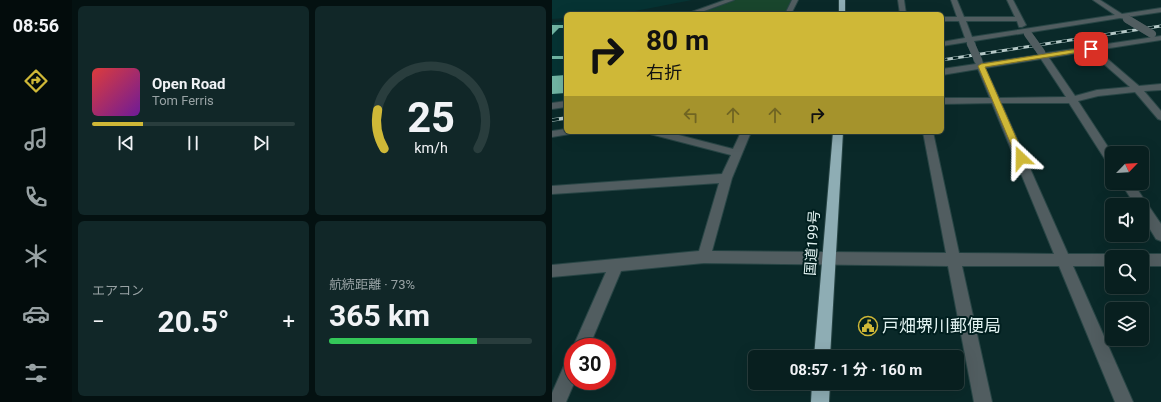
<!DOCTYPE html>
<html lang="ja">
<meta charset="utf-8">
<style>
body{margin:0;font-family:Roboto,"Noto Sans JP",sans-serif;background:#112728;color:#f1f3f6;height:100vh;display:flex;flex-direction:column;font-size:15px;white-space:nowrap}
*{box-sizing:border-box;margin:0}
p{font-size:13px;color:#98a2a4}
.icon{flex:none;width:22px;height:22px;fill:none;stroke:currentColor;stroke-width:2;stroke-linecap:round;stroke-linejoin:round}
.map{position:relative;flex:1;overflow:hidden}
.side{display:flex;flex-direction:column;gap:6px;padding:6px;background:#041111;width:480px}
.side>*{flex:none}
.banner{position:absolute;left:12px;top:12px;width:380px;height:122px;border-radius:6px;box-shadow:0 4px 16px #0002,0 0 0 1px #293d3d;background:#cfb837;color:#111;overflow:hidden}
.needle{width:26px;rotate:65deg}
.controls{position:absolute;left:553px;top:146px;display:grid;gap:8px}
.controls a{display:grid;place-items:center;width:44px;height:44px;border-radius:6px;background:#081f1f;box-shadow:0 4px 16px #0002,0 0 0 1px #293d3d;font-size:20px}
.speed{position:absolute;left:12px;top:338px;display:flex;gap:8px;font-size:20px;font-weight:700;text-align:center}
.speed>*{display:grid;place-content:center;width:52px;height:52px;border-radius:50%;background:#081f1f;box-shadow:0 4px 16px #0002,0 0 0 1px #293d3d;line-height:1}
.speed .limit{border:6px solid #d22;background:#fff;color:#111}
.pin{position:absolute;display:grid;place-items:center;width:34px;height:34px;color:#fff;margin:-17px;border-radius:8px;box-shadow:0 2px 6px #0006}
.me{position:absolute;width:44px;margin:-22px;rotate:337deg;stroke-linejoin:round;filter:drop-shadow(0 0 3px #0008)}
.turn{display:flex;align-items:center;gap:14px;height:84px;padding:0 16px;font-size:18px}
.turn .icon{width:52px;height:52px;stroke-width:2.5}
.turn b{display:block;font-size:28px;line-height:34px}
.lanes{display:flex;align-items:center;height:38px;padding:0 16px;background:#0003;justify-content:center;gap:20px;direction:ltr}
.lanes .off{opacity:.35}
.big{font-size:30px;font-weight:700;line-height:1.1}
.side .card{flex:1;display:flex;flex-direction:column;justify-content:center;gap:6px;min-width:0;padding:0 14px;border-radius:6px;background:#112728}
.side .dial{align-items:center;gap:0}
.dial svg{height:104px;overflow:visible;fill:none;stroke:#293d3d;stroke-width:7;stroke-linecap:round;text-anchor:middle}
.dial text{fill:#f1f3f6;stroke:none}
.song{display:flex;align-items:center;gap:12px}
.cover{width:48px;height:48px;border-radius:6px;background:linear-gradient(135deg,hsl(0 70% 55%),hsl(280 70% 35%))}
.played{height:4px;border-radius:2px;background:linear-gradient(90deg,#cfb837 25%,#293d3d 25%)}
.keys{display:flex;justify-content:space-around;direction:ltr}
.heat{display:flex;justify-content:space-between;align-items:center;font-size:22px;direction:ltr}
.charge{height:6px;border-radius:3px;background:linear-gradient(90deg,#34c759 73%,#293d3d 0)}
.side .tiles{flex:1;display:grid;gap:6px;grid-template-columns:repeat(2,1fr)}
.trip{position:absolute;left:196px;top:350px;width:216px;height:40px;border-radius:6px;background:#081f1f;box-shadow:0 4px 16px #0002,0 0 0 1px #293d3d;font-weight:700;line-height:40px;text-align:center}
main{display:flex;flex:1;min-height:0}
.tab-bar{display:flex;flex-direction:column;width:72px;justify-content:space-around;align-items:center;background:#030c0c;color:#98a2a4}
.tab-bar .icon{width:28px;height:28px}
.tab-bar .selected{color:#cfb837}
.tab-bar b{font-size:18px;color:#f1f3f6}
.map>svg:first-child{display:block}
</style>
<main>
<nav class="tab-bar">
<b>08:56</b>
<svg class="icon selected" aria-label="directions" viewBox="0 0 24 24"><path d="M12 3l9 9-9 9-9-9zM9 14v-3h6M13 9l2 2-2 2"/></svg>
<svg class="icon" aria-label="music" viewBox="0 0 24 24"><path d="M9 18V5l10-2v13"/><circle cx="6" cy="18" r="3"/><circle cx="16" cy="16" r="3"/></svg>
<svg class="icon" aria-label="phone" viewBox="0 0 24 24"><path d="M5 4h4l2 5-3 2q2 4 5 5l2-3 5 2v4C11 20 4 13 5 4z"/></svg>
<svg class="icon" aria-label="climate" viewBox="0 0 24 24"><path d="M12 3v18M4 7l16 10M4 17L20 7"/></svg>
<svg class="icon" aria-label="car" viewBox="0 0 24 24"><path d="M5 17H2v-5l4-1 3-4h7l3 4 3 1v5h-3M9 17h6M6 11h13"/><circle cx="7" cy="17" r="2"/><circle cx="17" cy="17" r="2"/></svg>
<svg class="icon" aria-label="filters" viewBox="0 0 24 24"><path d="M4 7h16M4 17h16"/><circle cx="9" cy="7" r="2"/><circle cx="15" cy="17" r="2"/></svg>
</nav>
<section class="side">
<div class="tiles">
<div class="card">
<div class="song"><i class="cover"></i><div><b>Open Road</b><p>Tom Ferris</p></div></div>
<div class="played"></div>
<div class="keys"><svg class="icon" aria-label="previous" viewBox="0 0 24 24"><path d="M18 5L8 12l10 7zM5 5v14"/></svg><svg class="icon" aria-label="pause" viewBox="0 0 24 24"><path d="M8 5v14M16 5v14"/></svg><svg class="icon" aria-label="next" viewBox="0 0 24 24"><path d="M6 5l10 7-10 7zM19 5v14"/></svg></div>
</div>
<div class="card dial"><svg viewBox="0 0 100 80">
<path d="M14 69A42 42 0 1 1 86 69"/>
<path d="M14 69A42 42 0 0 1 9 39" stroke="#cfb837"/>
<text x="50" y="56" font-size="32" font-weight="700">25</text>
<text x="50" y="72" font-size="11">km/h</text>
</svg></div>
<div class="card"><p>エアコン</p>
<div class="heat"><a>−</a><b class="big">20.5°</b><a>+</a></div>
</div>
<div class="card"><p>航続距離 · 73%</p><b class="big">365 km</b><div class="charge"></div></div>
</div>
</section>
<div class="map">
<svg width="609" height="402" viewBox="0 0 609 402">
<rect width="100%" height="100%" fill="#0a2929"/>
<path fill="#063333" d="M0,0H140L68,14H14V18L0,19Z
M14,21V100L0,102V23Z"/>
<path fill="#19462d" d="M180,0H244L233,14H137L160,9Z"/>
<path fill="#71b5a3" d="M0,25H14V28H7L0,35Z
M0,56H14V59H0Z
M14,75V93L0,94V76Z"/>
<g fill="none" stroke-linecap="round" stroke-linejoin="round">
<g stroke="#284545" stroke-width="2">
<path id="minor" d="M173,0H182L144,14H134Z
M240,0H246L239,14H233Z
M346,0H352L354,14H348Z
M399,0H405L412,17H463L455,0H461L474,25L470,27H467L465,21H414L420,37L563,15L541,0H548L570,14L609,8V12L575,17L574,19L568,18L422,41L423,44L419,46H416L415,42L390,46V42L413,38L407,21H390V17H405Z
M609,36V40L545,50L587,86L609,84V90L592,91L609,111V120L606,119L583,92L546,96L526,101L560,153V165L556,164L517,103H449L516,254H560L565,257H560V266H521L581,402H563L507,266H410L440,402H422L396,266L152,263L69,271L37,347H21L54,272L0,277V265L147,251L167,183L0,194V186L170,174L179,155L98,134L97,132H115L181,149L189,132H199L180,178L160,251L394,253L371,132H381L407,253L502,254L440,103L390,104V98H438L426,69L390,75V69L424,64L422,60L426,58H429L431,63L487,55L485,52L489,50L494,53ZM537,51L578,87L545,90L523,96L497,58ZM489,59L514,97L447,98L433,68Z
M14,101V107L0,109V103Z
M14,129V132H19L18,134L0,137V131Z
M569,183H581L609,224V241L604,239L590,216V205H583Z
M590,254H609V266H590V257H585Z
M21,357V381H23L14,402H0V393L15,359Z"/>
</g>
<g stroke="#284545" stroke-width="2">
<path id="highway" d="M287,0H293V14H287Z
M281,132H291L278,357H262Z
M260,383H278L277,402H259Z"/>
</g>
<use href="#minor" fill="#515d60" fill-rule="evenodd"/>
<use href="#highway" fill="#8eadb4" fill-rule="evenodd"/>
<g stroke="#b5c9c8" stroke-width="3">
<path id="rail-far1" d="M390,60L609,26"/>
</g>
<g stroke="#b5c9c8" stroke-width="3.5">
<path id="rail" d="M0,120L14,118"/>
</g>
<use href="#rail-far1" stroke="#011f1f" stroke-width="2" stroke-dasharray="5.5" stroke-linecap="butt"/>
<use href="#rail" stroke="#011f1f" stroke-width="2.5" stroke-dasharray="7" stroke-linecap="butt"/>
<g stroke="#284545" stroke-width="8" stroke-linecap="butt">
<path id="minor-bridge" d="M575,19L600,34
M476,34L489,52
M419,44L426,60"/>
</g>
<use href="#minor-bridge" stroke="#515d60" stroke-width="8"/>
</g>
<path fill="#cfb837" stroke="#877824" d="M539,47L541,48V50L433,67L473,158L472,161H466L426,66L429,64Z"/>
<defs>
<g id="civic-ring" transform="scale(1)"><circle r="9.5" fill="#011f1f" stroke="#cfb837" stroke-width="1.5"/><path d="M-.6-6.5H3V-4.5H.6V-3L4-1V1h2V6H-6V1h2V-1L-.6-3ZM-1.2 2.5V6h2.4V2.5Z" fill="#cfb837"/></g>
</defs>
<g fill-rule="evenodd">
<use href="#civic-ring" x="316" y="326"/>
</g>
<g text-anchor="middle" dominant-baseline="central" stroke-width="4" stroke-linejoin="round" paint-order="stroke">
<g font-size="14" fill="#e2f3f2" stroke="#011f1f">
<text transform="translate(260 243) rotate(-86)">国道199号</text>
</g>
<g font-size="17" fill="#e2f3f2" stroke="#011f1f" text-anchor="start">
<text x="330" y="326">戸畑堺川郵便局</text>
</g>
</g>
</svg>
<div class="controls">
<a><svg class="needle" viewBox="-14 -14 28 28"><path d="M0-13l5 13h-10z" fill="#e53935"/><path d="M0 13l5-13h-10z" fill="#98a2a4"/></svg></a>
<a><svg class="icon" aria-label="sound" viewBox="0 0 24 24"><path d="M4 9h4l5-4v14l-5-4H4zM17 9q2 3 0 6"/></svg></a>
<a><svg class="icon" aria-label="search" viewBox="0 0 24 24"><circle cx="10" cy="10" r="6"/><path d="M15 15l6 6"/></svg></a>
<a><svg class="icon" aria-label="layers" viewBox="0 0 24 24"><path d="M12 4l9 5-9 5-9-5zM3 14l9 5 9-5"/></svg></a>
</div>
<div class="speed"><div class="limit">30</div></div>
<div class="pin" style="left:539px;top:49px;background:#d93025"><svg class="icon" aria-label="arrive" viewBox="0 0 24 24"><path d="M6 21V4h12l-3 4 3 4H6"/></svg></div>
<svg class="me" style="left:469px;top:158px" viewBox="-20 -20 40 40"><path d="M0-17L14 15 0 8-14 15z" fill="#cfb837" stroke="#fff" stroke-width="4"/></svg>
<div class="trip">08:57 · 1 分 · 160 m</div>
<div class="banner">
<div class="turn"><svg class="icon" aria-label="right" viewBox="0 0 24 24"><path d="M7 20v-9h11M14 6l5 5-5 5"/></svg><div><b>80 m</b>右折</div></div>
<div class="lanes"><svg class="icon off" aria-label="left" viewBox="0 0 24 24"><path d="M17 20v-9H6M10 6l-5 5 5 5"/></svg><svg class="icon off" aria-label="ahead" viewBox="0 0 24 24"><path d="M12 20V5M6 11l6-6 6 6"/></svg><svg class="icon off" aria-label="ahead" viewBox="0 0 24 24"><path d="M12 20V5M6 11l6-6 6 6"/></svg><svg class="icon" aria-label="right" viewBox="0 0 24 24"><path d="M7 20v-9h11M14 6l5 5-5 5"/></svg></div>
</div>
</div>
</main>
